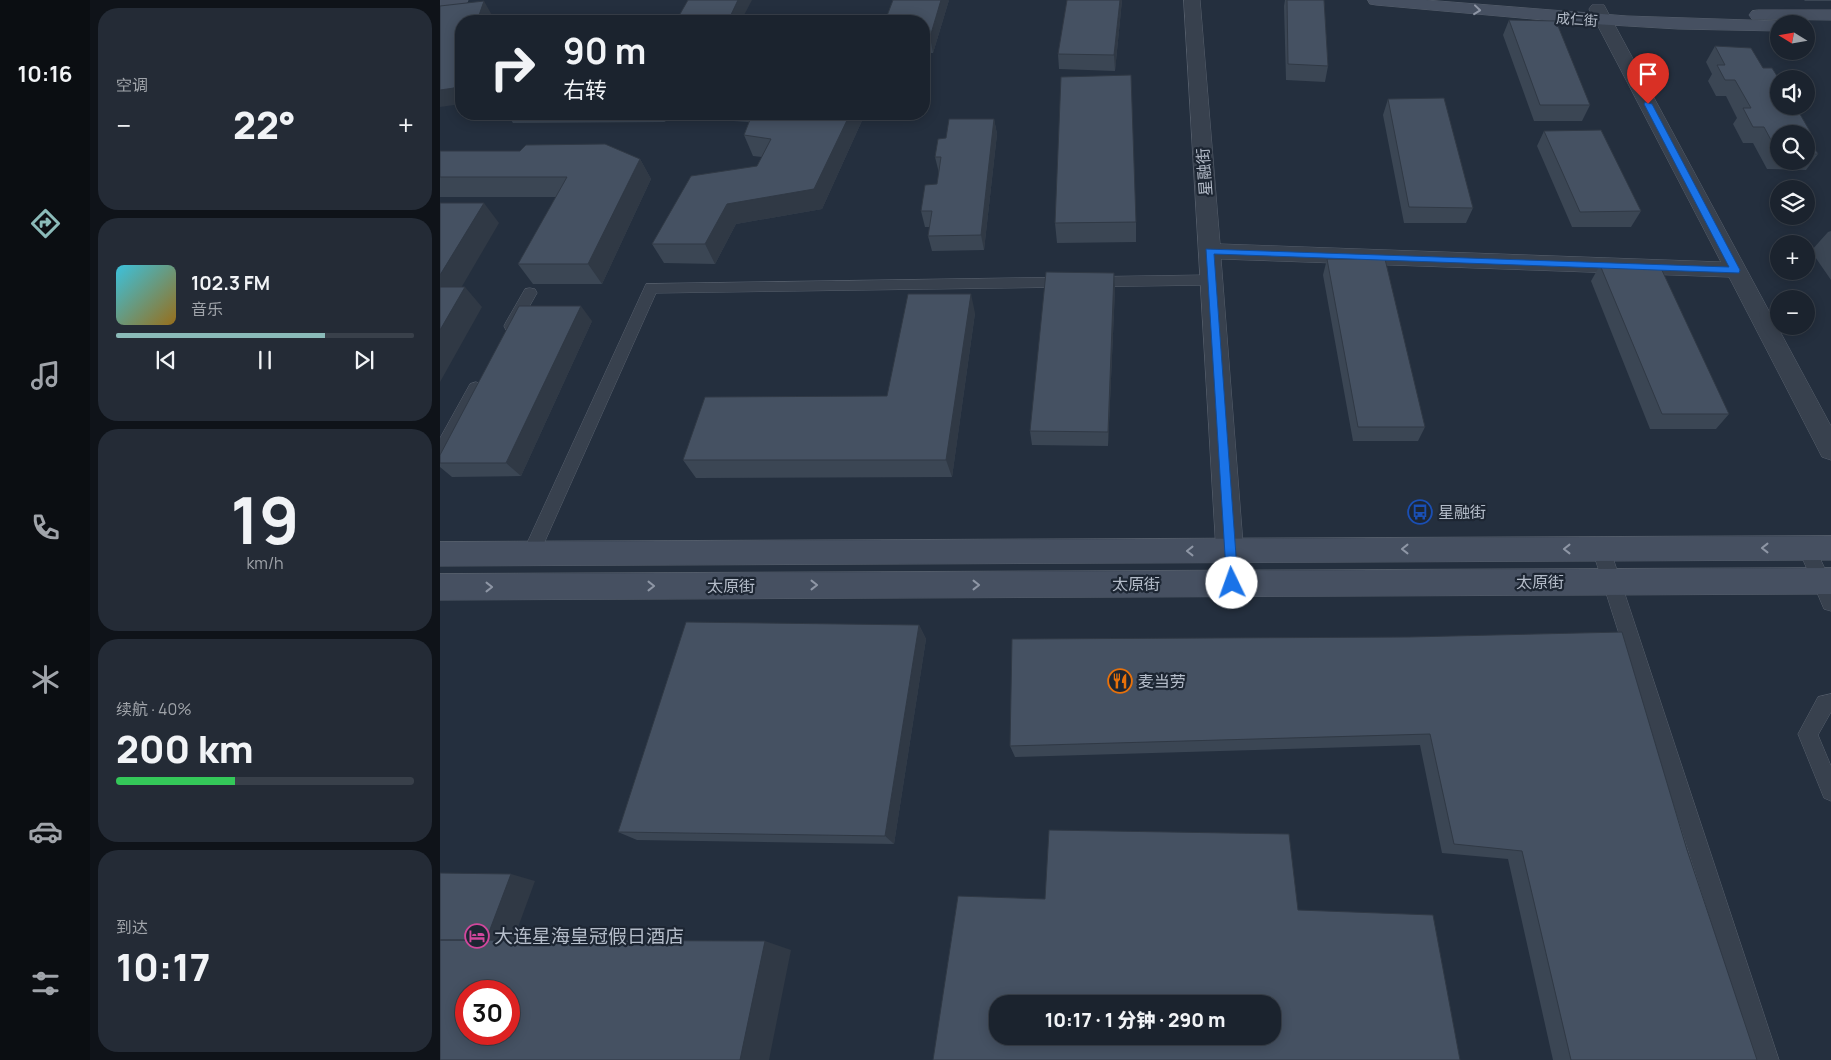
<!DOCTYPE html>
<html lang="zh">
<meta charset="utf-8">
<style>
body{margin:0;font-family:Manrope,"Noto Sans SC",sans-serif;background:#242b36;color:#f1f3f6;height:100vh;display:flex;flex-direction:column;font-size:19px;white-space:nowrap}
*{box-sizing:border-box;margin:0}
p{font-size:16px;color:#a0a4aa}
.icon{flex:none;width:28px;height:28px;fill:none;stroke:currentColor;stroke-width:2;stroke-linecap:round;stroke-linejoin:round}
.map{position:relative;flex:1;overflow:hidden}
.panel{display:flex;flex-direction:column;gap:8px;padding:8px;background:#0f1319;width:350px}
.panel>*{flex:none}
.guide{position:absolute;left:15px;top:15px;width:475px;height:105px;border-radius:20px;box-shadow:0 2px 12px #0003,0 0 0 1px #39404a;background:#1b232e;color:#f1f3f6;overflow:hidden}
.needle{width:32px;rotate:281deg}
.controls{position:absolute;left:1330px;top:15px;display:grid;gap:10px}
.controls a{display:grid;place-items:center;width:45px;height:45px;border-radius:50%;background:#1b232e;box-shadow:0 2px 12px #0003,0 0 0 1px #39404a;font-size:25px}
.speed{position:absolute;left:15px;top:980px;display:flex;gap:10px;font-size:25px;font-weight:700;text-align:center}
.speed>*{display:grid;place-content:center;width:65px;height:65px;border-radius:50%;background:#1b232e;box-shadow:0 2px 12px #0003,0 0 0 1px #39404a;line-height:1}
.speed .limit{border:8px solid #d22;background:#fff;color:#111}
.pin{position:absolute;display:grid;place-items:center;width:42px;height:42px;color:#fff;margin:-51px -21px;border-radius:50% 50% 50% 0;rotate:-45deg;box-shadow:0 0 5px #0007}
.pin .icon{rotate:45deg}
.me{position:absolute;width:55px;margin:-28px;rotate:357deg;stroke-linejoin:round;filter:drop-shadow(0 0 4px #0008)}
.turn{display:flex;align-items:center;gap:18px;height:105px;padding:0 25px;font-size:22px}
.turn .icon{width:65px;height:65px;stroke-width:2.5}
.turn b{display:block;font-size:35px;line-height:42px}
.big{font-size:38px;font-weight:800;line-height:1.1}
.panel .tile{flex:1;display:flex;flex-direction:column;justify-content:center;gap:8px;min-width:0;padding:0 18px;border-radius:20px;background:#242b36}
.panel .dial{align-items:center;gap:0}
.dial b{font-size:65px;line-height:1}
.song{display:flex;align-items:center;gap:15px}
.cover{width:60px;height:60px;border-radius:8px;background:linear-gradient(135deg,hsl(190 70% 55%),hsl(40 70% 35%))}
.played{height:5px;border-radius:2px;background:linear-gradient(90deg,#8bbbb9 70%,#39404a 70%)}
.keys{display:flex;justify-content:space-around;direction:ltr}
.heat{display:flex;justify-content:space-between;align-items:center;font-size:28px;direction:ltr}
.charge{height:8px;border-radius:4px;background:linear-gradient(90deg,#34c759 40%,#39404a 0)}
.trip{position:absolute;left:549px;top:995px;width:292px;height:50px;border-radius:20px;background:#1b232e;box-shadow:0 2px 12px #0003,0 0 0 1px #39404a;font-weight:800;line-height:50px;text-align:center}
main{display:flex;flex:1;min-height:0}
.tab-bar{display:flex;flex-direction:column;width:90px;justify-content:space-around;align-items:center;background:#0b0e12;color:#a0a4aa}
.tab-bar .icon{width:35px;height:35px}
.tab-bar .current{color:#8bbbb9}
.tab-bar b{font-size:22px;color:#f1f3f6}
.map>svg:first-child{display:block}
</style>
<main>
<nav class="tab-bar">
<b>10:16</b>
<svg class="icon current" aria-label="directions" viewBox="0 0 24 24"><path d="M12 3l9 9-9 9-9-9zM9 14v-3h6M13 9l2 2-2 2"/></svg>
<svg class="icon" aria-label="music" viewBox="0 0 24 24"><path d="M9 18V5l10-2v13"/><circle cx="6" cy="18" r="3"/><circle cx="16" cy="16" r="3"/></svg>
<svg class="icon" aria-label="phone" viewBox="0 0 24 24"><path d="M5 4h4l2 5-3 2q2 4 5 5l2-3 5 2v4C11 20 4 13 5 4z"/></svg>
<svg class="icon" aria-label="climate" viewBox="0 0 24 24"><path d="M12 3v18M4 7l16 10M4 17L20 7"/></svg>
<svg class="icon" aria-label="car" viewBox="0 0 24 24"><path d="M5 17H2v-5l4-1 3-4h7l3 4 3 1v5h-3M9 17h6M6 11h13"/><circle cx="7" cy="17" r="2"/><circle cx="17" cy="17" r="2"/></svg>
<svg class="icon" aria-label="filters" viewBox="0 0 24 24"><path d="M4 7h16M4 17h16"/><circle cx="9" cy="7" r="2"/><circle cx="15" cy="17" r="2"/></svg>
</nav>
<section class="panel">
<div class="tile"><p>空调</p>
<div class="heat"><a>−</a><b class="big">22°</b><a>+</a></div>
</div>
<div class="tile">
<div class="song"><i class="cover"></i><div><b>102.3 FM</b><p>音乐</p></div></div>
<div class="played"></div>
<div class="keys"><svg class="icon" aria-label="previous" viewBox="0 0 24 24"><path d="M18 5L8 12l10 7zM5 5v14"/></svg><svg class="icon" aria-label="pause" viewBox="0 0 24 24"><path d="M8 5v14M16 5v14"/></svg><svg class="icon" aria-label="next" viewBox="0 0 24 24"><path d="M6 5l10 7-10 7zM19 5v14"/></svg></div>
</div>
<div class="tile dial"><b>19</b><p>km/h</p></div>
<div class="tile"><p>续航 · 40%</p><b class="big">200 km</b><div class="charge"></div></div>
<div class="tile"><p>到达</p><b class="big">10:17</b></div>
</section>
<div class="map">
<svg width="1391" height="1060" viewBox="0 0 1391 1060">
<rect width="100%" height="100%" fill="#242f3e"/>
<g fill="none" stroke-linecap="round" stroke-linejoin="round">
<g stroke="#565f6c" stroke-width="1">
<path id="lane" d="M771,275L776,276L778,280L776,284L771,285L216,293L97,559L91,562L85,559L82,554L206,284Z
M90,288L95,289L97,293L76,330L71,331L66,330L64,326L66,322L85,289Z
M36,382L42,384L44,388L6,458L0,460V438L30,384Z
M1367,540L1373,543L1391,582V611L1384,609L1358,548L1361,543Z
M1161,541L1167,544L1170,549L1339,1060H1315L1152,549L1155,544Z
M1391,694V712L1378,735L1391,766V801L1384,798L1358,734L1378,697Z"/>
</g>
<g stroke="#565f6c" stroke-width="1">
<path id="street" d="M744,0H760L780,244L1281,262L1149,9L1152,5H1164L1391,426V460L1382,457L1289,277L781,259L806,583L802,592L792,596L782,592L778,583Z"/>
</g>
<g stroke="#565f6c" stroke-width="1">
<path id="secondary" d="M0,0H28L26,4L0,8Z
M928,0H986L1187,16L1339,21L1346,24H1339V31L1238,29L1137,23L936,5L930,4Z
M1318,10H1391V20L1312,19L1309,15L1312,11Z
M1391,536V560L0,566V542Z
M1391,568V594L0,600V574Z"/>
</g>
<use href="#lane" fill="#38414e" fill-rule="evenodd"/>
<use href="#street" fill="#38414e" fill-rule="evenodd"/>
<use href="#secondary" fill="#465061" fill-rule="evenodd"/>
</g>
<path fill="#3b4654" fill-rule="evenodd" d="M509,0L493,53H484V21Z
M682,0L675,71L619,69L618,54Z
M845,0H884L888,66L885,82L846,80L844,6Z
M1364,0H1391V1H1365Z
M1069,20L1150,105L1142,121H1094L1063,35Z
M1275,46L1323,68L1339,79V90L1338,91L1348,109L1371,133L1368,138L1378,154L1366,170L1327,169L1313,143H1303L1293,124L1297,118L1286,96H1276L1268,81L1272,74L1266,62ZM1339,134H1366V161H1339Z
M948,99L1033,208L1026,223H964L943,115Z
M67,114H229L225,122L73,123Z
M258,114H425L382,209L296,224L275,264L224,263L212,244L317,166L322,157L313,156L304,135L309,122L261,119Z
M554,119L557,134L544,250L492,251L488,236L490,227H485L481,211L497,184L499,173L495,157L506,138Z
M1104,131L1201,211L1191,227H1132L1097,146Z
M0,151L200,159L211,179L162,284H93L78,264L116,197H0Z
M696,222V242L617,243L615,223Z
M1391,231V280L1371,251L1388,232Z
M887,259L985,427L978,441H913L883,275Z
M1160,265L1289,414L1276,429H1210L1151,281Z
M674,273L675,289L668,446L592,445L590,431Z
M535,313L512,477L256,478L243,460L447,396Z
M152,321L81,476L12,477L0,467V455Z
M479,625L486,639L454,844L197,840L178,832Z
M969,637L1247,850L1317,1060H1113L1068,859L1002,853L980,745L575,757L570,746Z"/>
<path fill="#303945" d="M298,0H312L301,21H288Z
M501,0H509L493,53L490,37Z
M680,0H682L675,71L674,55Z
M44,1L53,17L52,21H37Z
M21,67V104L0,107V90Z
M221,114H229L225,122Z
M410,114H425L382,209L296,224L275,264L265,244L287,204Z
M554,119L557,134L544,250L541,235Z
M200,159L211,179L162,284L148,264Z
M44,203L59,223L10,307L0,296V275Z
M674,273L675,289L668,446V432Z
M25,287L42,307L0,382V330Z
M531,294L535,313L512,477L506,460Z
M141,306L152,321L81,476L66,463Z
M479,625L486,639L454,844L445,836Z
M71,874L95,881L70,949L44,945Z
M325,941L351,950L329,1060H300Z"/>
<path fill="#455162" stroke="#303945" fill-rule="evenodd" d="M248,0H298L288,21H236Z
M453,0H501L490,37H484V21H445Z
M627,0H680L674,55L618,54Z
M847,0H884L888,66L848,64Z
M44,1L37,21H21V67L14,88L0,90V6Z
M1069,20L1116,21L1150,105H1100Z
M1275,46L1311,48L1323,68H1332L1339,79V85H1334L1339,93V106H1347L1348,109H1357L1371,133H1365L1366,134H1339L1338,153L1324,127H1313L1303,108H1311L1295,80H1285L1277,65H1285Z
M691,75L696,222L615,223L621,77Z
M1004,98L1033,208L969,207L948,99Z
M323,114H410L374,189L287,204L265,244H212L251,176L317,166L331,139L304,135L311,117Z
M509,119H554L541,235L488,236L492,211H481L485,185L497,184L501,157H495L498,139L506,138Z
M1161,130L1201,211L1140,212L1104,131Z
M1366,135L1378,154H1366Z
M165,144L200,159L148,264H78L127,177H0V151H80L86,145Z
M0,203H44L0,275Z
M887,259H945L985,427H918Z
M1160,265L1220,266L1289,414H1222Z
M606,272L674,273L668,432L590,431Z
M0,287H25L0,330Z
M468,294H531L506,460H243L265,397L447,396Z
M79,306H141L66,463H0V455Z
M246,622L479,625L445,836L178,832Z
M1182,632L1247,850L1317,1060H1131L1082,851L1014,844L990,734L570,746L572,639L969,637Z
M609,830L849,834L858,910L993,915L1020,1060H493L518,896L605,899ZM558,1004H832V1036H558Z
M0,873L71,874L46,940H0Z
M0,940L325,941L300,1060H0ZM26,991H69V1034H26Z"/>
<defs><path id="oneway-chevron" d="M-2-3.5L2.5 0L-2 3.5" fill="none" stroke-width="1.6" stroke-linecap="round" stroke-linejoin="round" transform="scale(1.25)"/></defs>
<g stroke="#8e96a5">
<use href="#oneway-chevron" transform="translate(1037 10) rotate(6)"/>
<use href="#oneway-chevron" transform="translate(1325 548) rotate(180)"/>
<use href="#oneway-chevron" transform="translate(965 549) rotate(180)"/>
<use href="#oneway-chevron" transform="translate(1127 549) rotate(180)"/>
<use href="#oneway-chevron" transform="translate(750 551) rotate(180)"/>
<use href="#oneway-chevron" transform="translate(374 585)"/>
<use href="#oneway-chevron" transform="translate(536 585)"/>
<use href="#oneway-chevron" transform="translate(211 586)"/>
<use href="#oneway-chevron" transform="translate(49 587)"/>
</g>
<path fill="#1a73e8" stroke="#114b97" d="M1205,102L1212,104L1300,270L1299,273L774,254L798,583L796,587L792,589L787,587L766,249L1289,267L1204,104Z"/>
<defs>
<g id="bus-ring" transform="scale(1.25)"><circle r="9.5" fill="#1d2633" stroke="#1a4fb4" stroke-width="1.5"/><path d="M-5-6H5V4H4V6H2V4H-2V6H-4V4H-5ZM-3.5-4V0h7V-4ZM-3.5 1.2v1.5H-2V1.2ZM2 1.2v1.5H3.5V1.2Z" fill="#1a4fb4"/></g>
<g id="restaurant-ring" transform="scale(1.25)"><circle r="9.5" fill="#1d2633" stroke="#e8710a" stroke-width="1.5"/><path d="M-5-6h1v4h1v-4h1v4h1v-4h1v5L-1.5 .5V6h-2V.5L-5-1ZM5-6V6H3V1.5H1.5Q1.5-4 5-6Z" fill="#e8710a"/></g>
<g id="hotel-ring" transform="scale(1.25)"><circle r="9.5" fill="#1d2633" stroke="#d1479c" stroke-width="1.5"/><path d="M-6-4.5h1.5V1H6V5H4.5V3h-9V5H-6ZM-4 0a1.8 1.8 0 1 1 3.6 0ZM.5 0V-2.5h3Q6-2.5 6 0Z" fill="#d1479c"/></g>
</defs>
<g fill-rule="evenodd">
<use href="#bus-ring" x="980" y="512"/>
<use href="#restaurant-ring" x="680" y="681"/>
<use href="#hotel-ring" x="37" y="936"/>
</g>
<g text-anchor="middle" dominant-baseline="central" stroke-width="4.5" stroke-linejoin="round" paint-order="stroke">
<g font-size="14" fill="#b4bcc9" stroke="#1d2633">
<text transform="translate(1137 19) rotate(4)">成仁街</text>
</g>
<g font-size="16" fill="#b4bcc9" stroke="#1d2633">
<text transform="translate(764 172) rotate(-94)">星融街</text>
<text x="1100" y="582">太原街</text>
<text x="696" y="584">太原街</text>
<text x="291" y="586">太原街</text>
</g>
<g font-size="16" fill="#b4bcc9" stroke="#1d2633" text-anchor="start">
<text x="998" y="512">星融街</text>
<text x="698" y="681">麦当劳</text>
</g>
<g font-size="19" fill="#b4bcc9" stroke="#1d2633" text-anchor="start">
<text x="54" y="936">大连星海皇冠假日酒店</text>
</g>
</g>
</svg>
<div class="controls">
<a><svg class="needle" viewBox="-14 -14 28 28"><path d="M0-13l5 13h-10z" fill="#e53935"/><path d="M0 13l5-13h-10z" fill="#a0a4aa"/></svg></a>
<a><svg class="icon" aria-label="sound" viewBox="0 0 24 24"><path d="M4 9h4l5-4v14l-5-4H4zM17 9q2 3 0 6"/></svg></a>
<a><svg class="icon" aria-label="search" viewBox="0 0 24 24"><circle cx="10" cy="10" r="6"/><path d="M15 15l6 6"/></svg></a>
<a><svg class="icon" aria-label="layers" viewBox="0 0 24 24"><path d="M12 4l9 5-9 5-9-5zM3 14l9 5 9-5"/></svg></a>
<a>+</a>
<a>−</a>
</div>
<div class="speed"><div class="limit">30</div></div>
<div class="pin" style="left:1208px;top:104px;background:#d93025"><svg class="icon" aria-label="arrive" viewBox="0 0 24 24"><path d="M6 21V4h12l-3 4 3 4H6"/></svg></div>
<svg class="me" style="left:792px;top:583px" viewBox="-20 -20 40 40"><circle r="19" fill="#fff"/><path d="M0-13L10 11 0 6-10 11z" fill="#1a73e8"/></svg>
<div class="trip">10:17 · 1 分钟 · 290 m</div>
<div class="guide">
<div class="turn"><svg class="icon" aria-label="right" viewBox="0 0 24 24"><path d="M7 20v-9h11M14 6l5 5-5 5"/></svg><div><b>90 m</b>右转</div></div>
</div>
</div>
</main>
